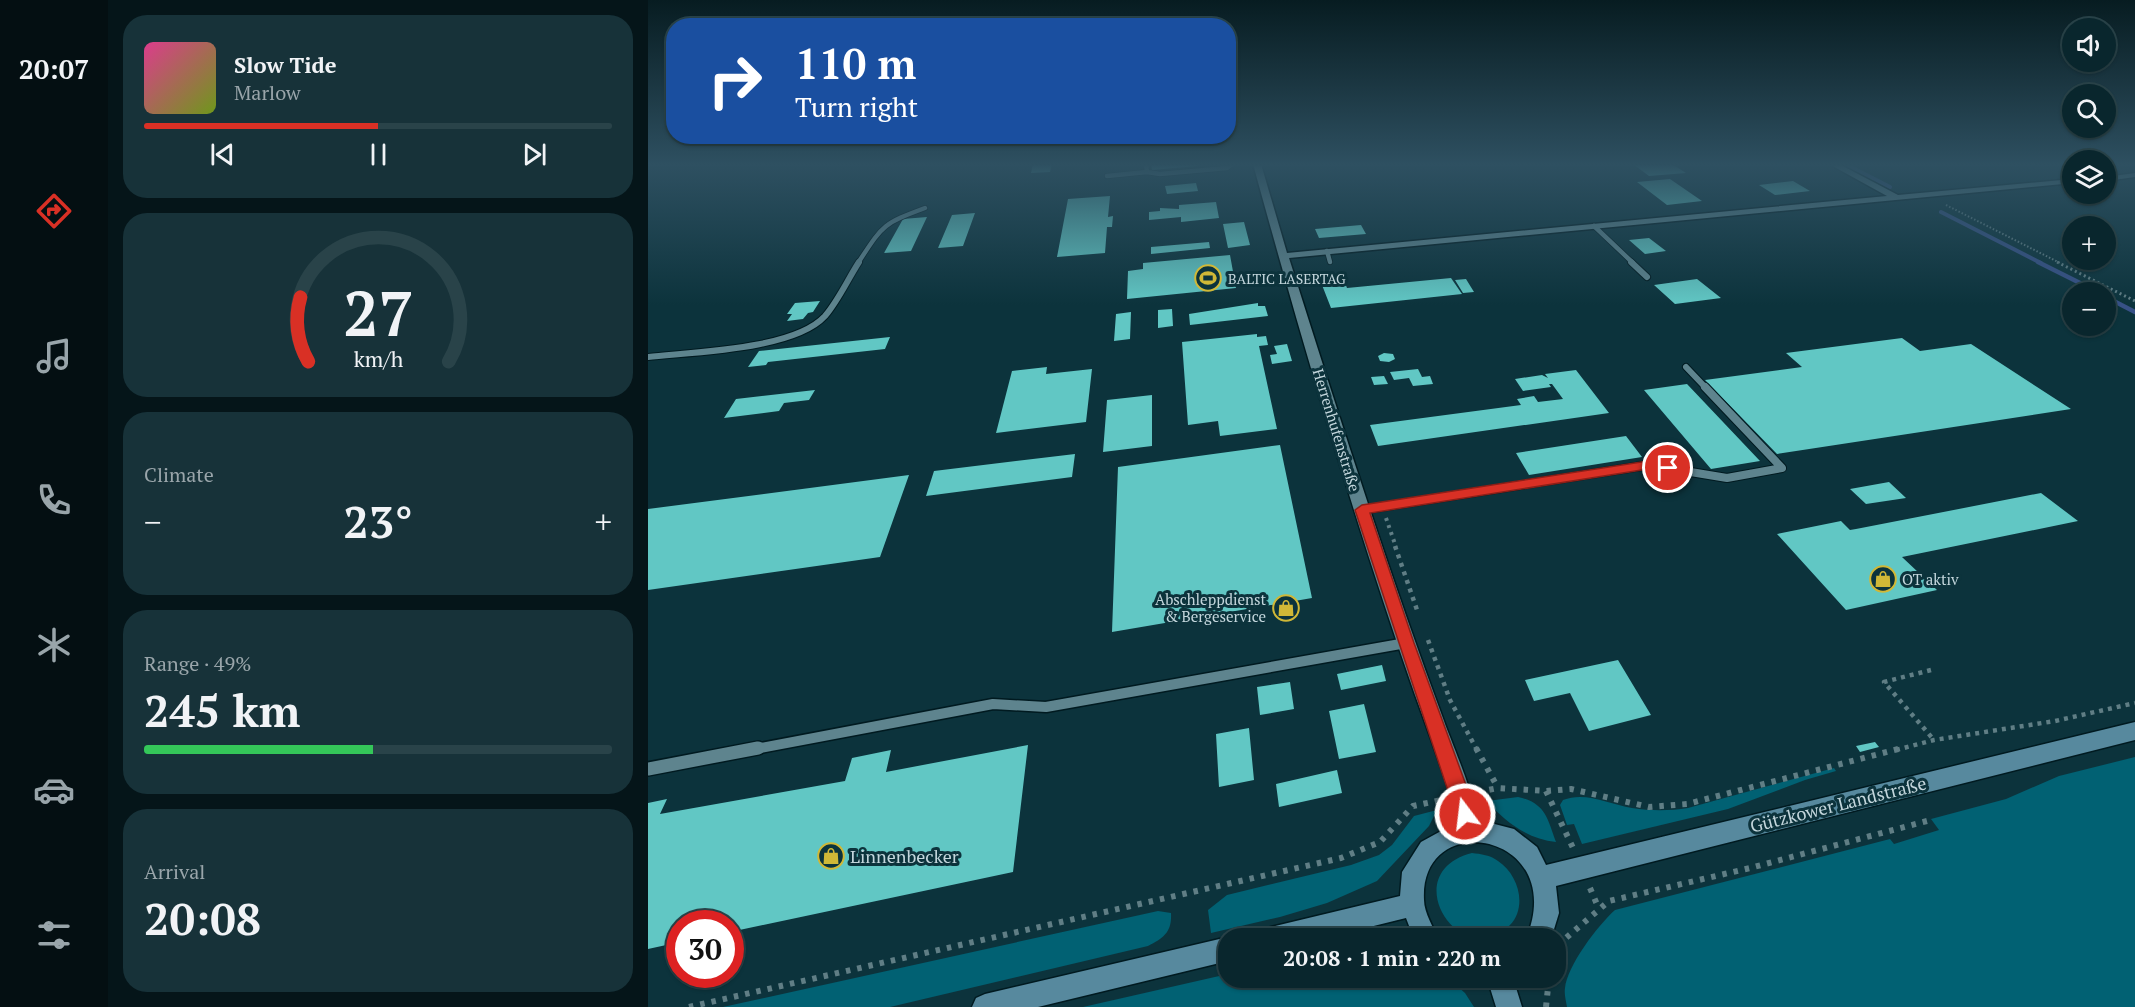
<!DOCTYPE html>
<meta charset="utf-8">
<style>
body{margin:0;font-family:"PT Serif",serif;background:#173239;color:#f1f3f6;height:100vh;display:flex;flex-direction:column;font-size:22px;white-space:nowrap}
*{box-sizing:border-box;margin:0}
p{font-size:20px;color:#99a5aa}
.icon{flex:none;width:33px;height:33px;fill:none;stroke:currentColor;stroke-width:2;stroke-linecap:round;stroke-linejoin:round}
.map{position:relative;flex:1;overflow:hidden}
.drawer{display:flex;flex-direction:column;gap:15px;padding:15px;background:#051519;width:540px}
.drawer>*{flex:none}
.hud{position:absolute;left:18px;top:18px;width:570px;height:126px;border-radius:24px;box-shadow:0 2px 4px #0004,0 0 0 2px #294349;background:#1a4fa0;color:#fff;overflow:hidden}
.controls{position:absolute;left:1414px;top:18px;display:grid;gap:12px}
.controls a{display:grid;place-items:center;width:54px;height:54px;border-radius:50%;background:#09262d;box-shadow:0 2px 4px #0004,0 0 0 2px #294349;font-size:30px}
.speed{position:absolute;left:18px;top:910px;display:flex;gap:12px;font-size:30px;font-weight:700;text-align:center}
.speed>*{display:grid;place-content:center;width:78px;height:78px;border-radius:50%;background:#09262d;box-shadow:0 2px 4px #0004,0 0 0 2px #294349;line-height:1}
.speed .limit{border:9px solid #d22;background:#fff;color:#111}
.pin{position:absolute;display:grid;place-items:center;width:51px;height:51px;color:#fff;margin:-26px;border:3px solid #fff;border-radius:50%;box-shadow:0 2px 6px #0007}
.me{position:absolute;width:66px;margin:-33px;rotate:345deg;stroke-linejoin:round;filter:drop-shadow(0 0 4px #0008)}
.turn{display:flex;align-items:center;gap:21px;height:126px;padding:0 30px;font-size:27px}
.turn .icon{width:78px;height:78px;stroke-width:2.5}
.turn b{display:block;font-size:42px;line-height:51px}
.big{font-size:45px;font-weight:600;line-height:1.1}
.drawer .widget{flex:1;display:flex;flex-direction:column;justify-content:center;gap:9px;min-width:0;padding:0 21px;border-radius:24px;background:#173239}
.drawer .dial{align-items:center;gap:0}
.dial svg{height:156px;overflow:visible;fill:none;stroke:#294349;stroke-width:7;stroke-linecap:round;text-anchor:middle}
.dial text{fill:#f1f3f6;stroke:none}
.song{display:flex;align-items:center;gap:18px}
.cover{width:72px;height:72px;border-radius:9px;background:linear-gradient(135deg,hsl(330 70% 55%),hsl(80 70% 35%))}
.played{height:6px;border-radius:3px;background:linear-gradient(90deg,#d93025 50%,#294349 50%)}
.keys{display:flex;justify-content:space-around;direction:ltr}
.heat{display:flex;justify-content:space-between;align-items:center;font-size:33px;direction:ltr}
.charge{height:9px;border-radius:4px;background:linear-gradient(90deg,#34c759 49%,#294349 0)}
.trip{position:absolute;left:570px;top:928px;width:348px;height:60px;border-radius:24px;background:#09262d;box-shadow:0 2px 4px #0004,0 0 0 2px #294349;font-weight:600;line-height:60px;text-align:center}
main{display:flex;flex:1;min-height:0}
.tab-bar{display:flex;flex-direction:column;width:108px;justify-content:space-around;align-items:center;background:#040f12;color:#99a5aa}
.tab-bar .icon{width:42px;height:42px}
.tab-bar .current{color:#d93025}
.tab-bar b{font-size:27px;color:#f1f3f6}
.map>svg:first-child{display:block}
</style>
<main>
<nav class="tab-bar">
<b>20:07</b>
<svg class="icon current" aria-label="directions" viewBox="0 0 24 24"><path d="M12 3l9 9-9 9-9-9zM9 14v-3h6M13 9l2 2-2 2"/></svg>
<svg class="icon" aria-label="music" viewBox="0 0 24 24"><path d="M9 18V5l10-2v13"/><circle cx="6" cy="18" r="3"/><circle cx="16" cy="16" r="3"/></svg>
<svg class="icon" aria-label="phone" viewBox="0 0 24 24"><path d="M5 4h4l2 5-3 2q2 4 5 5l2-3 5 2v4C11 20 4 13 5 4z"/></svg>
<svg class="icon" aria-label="climate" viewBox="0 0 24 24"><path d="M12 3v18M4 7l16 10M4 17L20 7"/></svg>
<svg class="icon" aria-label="car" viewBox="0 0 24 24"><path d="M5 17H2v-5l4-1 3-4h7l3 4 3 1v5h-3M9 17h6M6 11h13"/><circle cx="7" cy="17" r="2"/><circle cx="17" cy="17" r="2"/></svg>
<svg class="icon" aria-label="filters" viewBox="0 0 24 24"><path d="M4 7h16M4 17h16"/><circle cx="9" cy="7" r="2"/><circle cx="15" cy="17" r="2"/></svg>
</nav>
<section class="drawer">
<div class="widget">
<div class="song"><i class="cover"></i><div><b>Slow Tide</b><p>Marlow</p></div></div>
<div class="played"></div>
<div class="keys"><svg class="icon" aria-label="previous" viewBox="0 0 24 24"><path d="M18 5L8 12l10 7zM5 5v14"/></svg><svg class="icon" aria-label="pause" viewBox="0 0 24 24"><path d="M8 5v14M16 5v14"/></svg><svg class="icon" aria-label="next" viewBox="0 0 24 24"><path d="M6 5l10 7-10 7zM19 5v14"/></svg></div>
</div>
<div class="widget dial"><svg viewBox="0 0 100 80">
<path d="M14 69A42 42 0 1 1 86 69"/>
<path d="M14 69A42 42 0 0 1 10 36" stroke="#d93025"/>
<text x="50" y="56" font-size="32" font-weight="700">27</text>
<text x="50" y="72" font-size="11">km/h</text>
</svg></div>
<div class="widget"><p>Climate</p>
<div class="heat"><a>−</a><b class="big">23°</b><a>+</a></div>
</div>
<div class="widget"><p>Range · 49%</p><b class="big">245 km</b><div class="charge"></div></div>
<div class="widget"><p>Arrival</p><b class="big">20:08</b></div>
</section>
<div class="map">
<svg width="1487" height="1007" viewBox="0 0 1487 1007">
<rect width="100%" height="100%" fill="#0c333c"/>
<path fill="#016173" d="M1487,757V1007H919C918,1001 916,994 917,988C919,966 950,925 967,910L1242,839L1246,844L1291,830L1283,819L1358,799L1411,776Z
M1186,768L1188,771L1157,780L1080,809L934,844L926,824L919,825L912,805L915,800C937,791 961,804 984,808C1003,811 1021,811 1040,808Z
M870,797C897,803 899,817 908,842C880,839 857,822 839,801Z
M789,810L781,826L729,881L679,903L632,917L563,933L560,910L579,895L703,865L731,855L744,845L766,816Z
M824,853C833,854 842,855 850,861C870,874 880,906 862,925C814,975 746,873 824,853Z
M510,911L523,913C524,932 516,938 500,946L242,1007H75Z
M580,974V978H800L817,993L826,1007H435Z"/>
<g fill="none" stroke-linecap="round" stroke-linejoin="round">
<path stroke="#375187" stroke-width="4" d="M1197,164L1242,187
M1293,212L1393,263"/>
<path stroke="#375187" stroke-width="4.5" d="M1390,262L1450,292
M1458,297L1487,312"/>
</g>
<path fill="#61c7c4" d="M385,164H404L402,172L383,173Z
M503,164H549V166L504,170Z
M985,164H1024L1038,173L1001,176Z
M1022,179L1054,201L1019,205L989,182Z
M1145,181L1162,191L1127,195L1111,185Z
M548,183L550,191L519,194L517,186Z
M462,196L460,217L465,216L464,227H459L457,253L409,257L420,199Z
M568,202L571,218L533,222V217L501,220V212L512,211V208L531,209V205Z
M327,213L315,246L290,248L304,215Z
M279,217L263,251L236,253L255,219Z
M596,222L602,245L580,248L575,224Z
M713,225L718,234L671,238L667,229Z
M1001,238L1018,251L997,254L981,240Z
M561,242L562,248L503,254V247Z
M582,255L588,288L479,299L480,271L495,269V263Z
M803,278L814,294L683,308L674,285L697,283L699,288Z
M818,279L826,292L815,293L807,280Z
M1049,279L1073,298L1027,304L1006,285Z
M172,301L165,312L160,313L155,319L139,321L144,314H139L147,303Z
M610,303V306H617L620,316L542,325L541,314Z
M524,309L525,326L510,328V310Z
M483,312L482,339L466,341L468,314Z
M609,334V337L618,336L620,345L611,346L629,429L572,436L570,421L540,425L534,342Z
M242,337L237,349L120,362L118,365L100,367L111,351Z
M1254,338L1272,351L1323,344L1423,409L1129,454L1057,380L1154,367L1138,353Z
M639,344L644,361L624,364L622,355L629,354L626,346Z
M736,353L745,354L747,359L741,362L732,361L730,356Z
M399,367L398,374L444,369L438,422L348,433L364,371Z
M770,369L774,377L782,376L785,384L765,386L761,378L746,380L742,372Z
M928,370L961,413L730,446L722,425L873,405L869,399L886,396L890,402L915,399L904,384H901L903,387L875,391L867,379L894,375L900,378L897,374Z
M736,376L740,384L726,385L723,377Z
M1039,384L1112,461L1063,469L996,390Z
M167,390L161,400L136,403L131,411L76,418L88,399Z
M504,395V446L455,452L459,400Z
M978,436L994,457L881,475L868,453Z
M632,445L664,598L464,632L470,467Z
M427,454L424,477L278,496L286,471Z
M261,475L232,557L0,590V509Z
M1241,482L1258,498L1218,504L1202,489Z
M1393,493L1430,521L1254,557L1289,590L1198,610L1129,534L1193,521L1202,530L1208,529Z
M970,660L1003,715L941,731L922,693L886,701L877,680Z
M734,665L738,681L693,690L689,674Z
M642,682L646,709L612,715L609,687Z
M716,704L728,752L691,759L681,711Z
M601,728L606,780L571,787L568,734Z
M1227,742L1231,747L1212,752L1208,746Z
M380,745L365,872L82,932V924H32V942L0,949V803L19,799L12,814L197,781L204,758L243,750L238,772Z
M689,770L694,793L631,807L628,784Z"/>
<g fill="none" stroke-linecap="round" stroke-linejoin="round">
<g stroke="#001a20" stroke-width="6">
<path id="service-far4" d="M498,164L499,172L512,174L579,168L584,164
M459,176L499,172
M946,226L985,263
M679,251L682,262
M210,263C235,225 234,224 277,208"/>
</g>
<g stroke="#001a20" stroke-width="8">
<path id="service-far3" d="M983,262L999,277
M0,357C44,352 146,350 177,316C190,301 200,279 211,262
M1038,367L1058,388"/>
</g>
<g stroke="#001a20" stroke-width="10">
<path id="service-far2" d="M714,510L1000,465L1079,478L1134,468L1057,387"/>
</g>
<g stroke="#001a20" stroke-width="13">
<path id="service-far1" d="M102,750L345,704L398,707L758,643"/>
</g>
<g stroke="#001a20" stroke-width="16">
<path id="service" d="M0,769L110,748"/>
</g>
<g stroke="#001a20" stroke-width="3">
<path id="minor" d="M605,164H613L639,253L1239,196L1181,164H1191L1250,195L1425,179V183L641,258C690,413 739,568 796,721C804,744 837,818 829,837L821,841L813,837C807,823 806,808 802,794C791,760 779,728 767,695C706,520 654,342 605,164Z
M1487,173V177L1458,181V177Z"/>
</g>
<g stroke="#001a20" stroke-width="3">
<path id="secondary" d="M1487,722V740L908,886L911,913L903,939H878C922,832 771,806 776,900C776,913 786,928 790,939H766L758,918L673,939H611L614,930L623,927L752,896L754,872L773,842L804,825L831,820L866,829L889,847L898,865Z
M580,937L586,939H580V961L390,1007H324L328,998L337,994Z
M839,978H865L874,1007H848Z"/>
</g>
<path stroke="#607e85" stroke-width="2" stroke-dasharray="1.5 2" stroke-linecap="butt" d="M1298,205L1412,263"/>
<path stroke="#607e85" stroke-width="3" stroke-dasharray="2 3" stroke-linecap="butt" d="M1409,262L1487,301"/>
<path stroke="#607e85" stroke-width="4" stroke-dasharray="3 4.5" stroke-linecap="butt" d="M738,518L748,547"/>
<path stroke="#607e85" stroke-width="4.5" stroke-dasharray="4 5" stroke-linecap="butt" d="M747,546L769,610
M780,640L802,700L829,750
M1283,670L1236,682L1286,740
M1248,750L1286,740L1407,721L1487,703"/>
<path stroke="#607e85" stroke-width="6" stroke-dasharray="4.5 7" stroke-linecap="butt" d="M828,748L850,788
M898,791L926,850
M830,792L850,788L898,791L923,789L1001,807L1039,804L1254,748
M942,888L951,909
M908,958L918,938L961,901L1102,868L1279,821
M41,1007L693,858L732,842L765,806L793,800
M898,1007L901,978"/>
<use href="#service-far4" stroke="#5e848e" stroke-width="4.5"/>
<use href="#service-far3" stroke="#5e848e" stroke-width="6"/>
<use href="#service-far2" stroke="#5e848e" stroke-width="8"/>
<use href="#service-far1" stroke="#5e848e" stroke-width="10"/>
<use href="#service" stroke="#5e848e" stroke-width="13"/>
<use href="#minor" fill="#5e848e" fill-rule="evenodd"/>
<use href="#secondary" fill="#57899e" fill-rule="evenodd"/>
</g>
<linearGradient id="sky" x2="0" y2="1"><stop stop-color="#071c21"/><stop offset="0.54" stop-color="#2e5061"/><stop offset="1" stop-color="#2e5061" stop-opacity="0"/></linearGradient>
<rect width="1487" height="305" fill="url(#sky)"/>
<path fill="#d93025" stroke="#8d1f18" stroke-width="1.5" d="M1000,461L1025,465L1027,468L1020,472L1000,469L722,513L766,643L822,796L827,814L824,821L817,824L810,821L707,510L714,505Z"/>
<defs>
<g id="stadium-ring" transform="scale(1.35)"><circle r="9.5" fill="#0c333c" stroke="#d0b837" stroke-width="1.5"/><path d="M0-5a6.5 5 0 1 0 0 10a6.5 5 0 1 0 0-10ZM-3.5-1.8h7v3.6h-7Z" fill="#d0b837"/></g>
<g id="shop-ring" transform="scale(1.35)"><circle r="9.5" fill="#0c333c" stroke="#d0b837" stroke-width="1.5"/><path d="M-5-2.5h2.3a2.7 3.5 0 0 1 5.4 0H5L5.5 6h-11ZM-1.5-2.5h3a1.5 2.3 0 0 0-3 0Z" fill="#d0b837"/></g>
</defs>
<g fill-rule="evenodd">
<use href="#stadium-ring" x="560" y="278"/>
<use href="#shop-ring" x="1235" y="579"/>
<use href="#shop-ring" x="638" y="608"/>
<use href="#shop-ring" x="183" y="856"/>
</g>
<g text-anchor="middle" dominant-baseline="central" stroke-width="6" stroke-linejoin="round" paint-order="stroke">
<g font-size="14" fill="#c3d6dc" stroke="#0c333c" text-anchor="start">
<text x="580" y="278">BALTIC LASERTAG</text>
</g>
<g font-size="15" fill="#c3d6dc" stroke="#0c333c">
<text transform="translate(689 430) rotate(73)">Herrenhufenstraße</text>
</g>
<g font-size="15" fill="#c3d6dc" stroke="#0c333c" text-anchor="start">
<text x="1254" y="579">OT aktiv</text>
<text x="618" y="599" text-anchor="end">Abschleppdienst<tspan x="618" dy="17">&amp; Bergeservice</tspan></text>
</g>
<g font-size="18" fill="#c3d6dc" stroke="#0c333c">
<text transform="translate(1190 804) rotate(-14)">Gützkower Landstraße</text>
</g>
<g font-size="18" fill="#c3d6dc" stroke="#0c333c" text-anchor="start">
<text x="202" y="856">Linnenbecker</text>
</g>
</g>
</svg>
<div class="controls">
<a><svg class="icon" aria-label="sound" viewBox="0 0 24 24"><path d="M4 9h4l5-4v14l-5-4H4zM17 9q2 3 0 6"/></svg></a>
<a><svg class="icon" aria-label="search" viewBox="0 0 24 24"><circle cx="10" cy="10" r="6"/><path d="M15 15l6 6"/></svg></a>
<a><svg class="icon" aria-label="layers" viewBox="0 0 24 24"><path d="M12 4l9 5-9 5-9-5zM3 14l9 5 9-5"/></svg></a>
<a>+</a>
<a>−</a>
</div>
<div class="speed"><div class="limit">30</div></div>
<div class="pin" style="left:1020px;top:468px;background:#d93025"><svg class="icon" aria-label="arrive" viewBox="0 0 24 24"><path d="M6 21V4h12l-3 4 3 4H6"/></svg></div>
<svg class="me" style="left:817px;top:814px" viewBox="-20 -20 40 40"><circle r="17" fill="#d93025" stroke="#fff" stroke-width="3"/><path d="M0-11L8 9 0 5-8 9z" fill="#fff"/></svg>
<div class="trip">20:08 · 1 min · 220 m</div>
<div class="hud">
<div class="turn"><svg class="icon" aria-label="right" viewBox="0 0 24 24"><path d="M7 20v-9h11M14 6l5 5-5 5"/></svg><div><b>110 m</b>Turn right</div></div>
</div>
</div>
</main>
